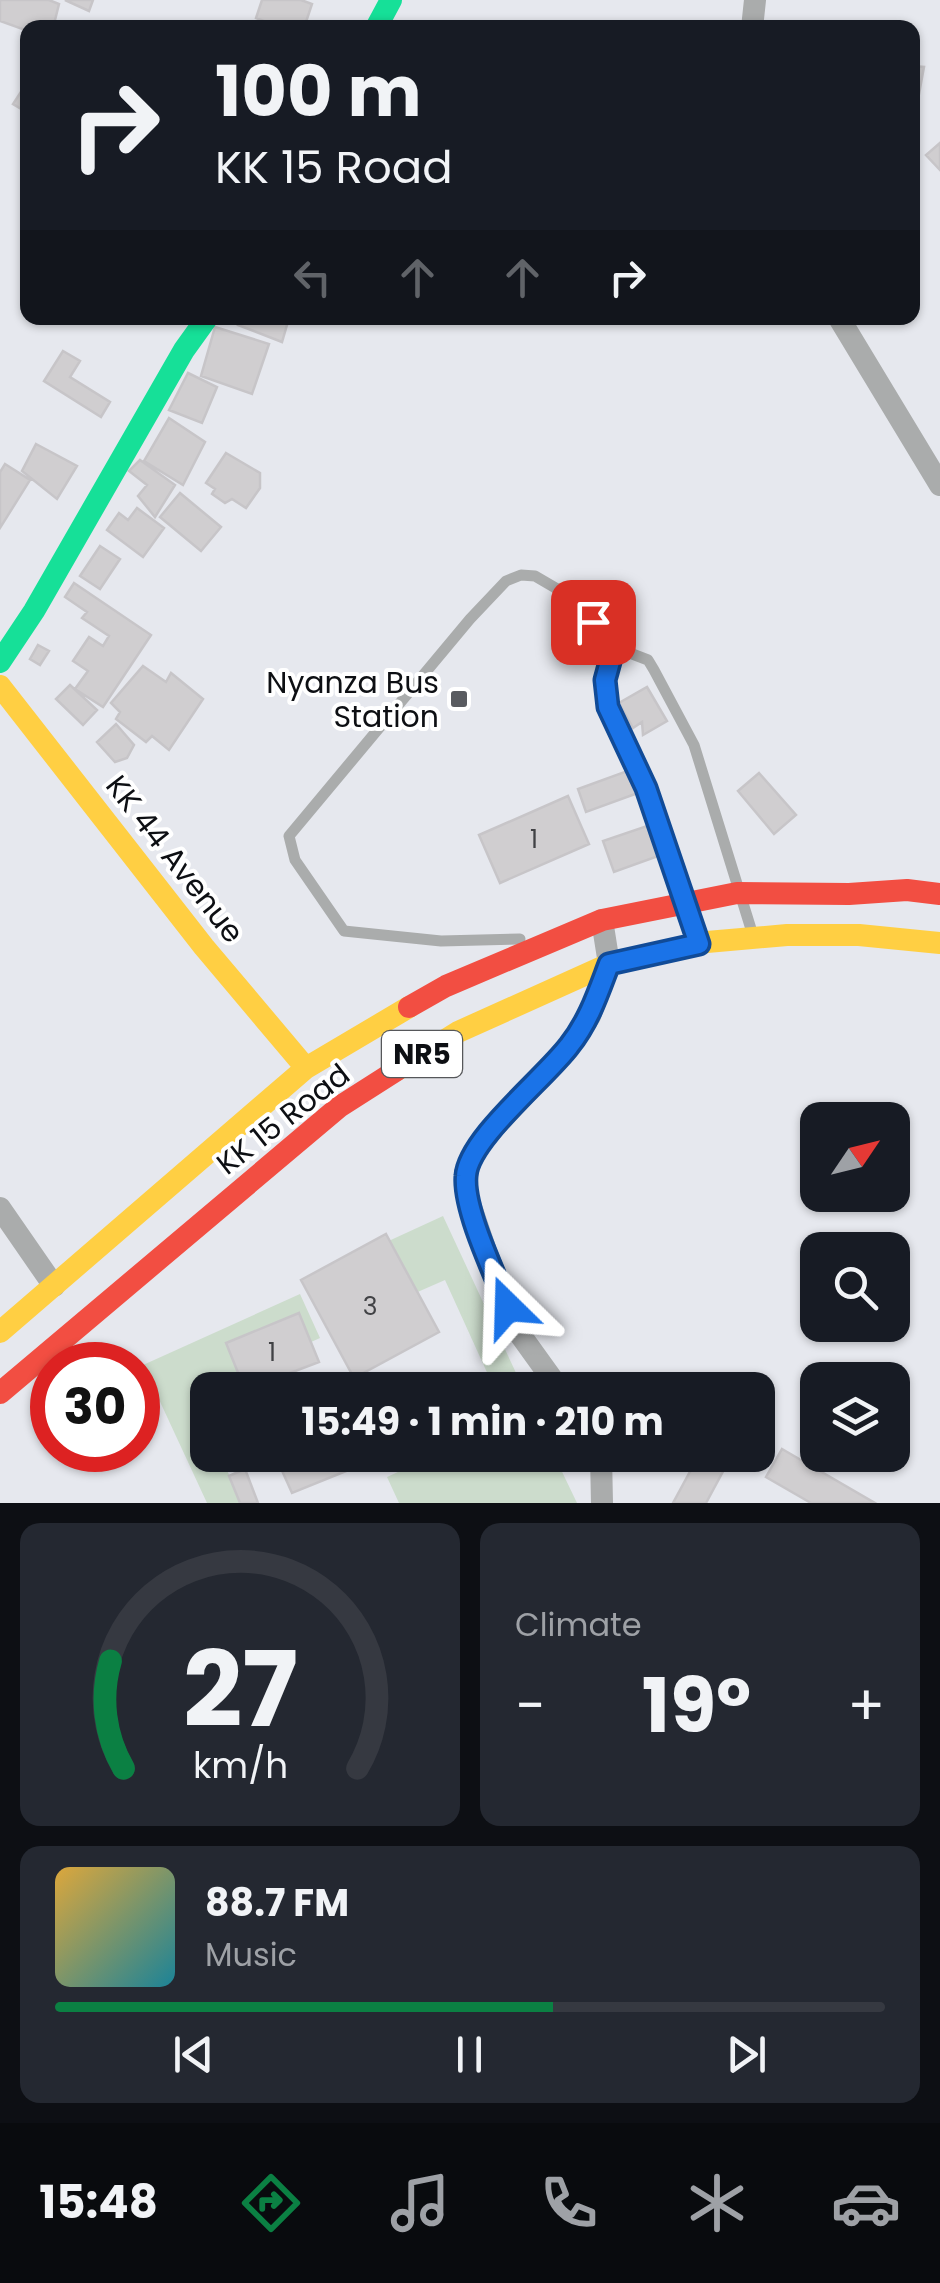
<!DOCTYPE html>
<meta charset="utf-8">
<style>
body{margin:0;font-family:Poppins,sans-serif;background:#242831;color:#f1f3f6;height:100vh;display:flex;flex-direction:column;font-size:38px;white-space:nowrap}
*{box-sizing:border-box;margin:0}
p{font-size:32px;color:#9ea1a6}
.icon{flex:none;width:55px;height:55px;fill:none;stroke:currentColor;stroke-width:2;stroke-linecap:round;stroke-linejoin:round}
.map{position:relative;height:1503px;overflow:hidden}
.side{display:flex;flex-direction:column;gap:20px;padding:20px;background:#0d0f14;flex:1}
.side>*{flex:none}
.guide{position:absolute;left:20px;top:20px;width:900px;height:305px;border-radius:20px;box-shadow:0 2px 8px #0004;background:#171b24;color:#f1f3f6;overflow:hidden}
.needle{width:65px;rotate:55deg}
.controls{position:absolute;left:800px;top:1102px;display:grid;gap:20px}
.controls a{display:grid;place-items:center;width:110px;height:110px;border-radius:20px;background:#171b24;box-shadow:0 2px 8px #0004;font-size:50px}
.speed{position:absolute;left:30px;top:1342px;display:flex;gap:20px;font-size:50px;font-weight:700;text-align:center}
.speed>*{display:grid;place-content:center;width:130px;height:130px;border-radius:50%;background:#171b24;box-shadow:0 2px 8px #0004;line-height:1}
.speed .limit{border:15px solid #d22;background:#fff;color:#111}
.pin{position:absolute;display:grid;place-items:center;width:85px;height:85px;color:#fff;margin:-42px;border-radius:20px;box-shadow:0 5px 15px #0006}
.me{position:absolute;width:110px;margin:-55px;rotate:338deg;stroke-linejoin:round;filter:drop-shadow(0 0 8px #0008)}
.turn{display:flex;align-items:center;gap:35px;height:210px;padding:0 30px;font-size:45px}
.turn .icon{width:130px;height:130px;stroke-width:2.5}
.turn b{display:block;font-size:70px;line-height:85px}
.lanes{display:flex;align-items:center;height:95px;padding:0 30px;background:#0003;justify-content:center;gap:50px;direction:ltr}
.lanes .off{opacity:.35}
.big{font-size:75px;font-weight:700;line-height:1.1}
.side .card{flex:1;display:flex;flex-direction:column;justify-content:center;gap:15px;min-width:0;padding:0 35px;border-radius:20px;background:#242831}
.side .dial{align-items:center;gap:0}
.dial svg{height:260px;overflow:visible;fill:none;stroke:#363941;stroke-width:7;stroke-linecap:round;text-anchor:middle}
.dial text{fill:#f1f3f6;stroke:none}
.song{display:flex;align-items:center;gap:30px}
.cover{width:120px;height:120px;border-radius:15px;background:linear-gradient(135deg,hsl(40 70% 55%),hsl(190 70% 35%))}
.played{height:10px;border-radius:5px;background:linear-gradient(90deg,#0b8043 60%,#363941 60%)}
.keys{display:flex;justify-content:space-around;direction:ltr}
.heat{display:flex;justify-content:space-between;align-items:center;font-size:55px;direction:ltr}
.side .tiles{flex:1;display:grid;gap:20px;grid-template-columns:1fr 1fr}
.card:last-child{grid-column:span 2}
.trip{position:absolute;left:190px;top:1372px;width:585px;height:100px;border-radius:20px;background:#171b24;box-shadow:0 2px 8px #0004;font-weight:700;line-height:100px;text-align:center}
.tabs{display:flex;height:160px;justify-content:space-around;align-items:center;background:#090b0e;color:#9ea1a6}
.tabs .icon{width:70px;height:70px}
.tabs .active{color:#0b8043}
.tabs b{font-size:45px;color:#f1f3f6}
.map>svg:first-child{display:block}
</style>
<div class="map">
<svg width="940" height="1503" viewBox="0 0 940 1503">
<rect width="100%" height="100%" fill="#e6e8ee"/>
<path fill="#ccdccc" d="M443,1216L524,1390H495L445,1280L356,1319L332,1267Z
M300,1294L320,1338L194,1395L207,1427L208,1455H220L242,1503H207L143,1365Z
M435,1455H554L577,1503H399L387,1477Z"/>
<path fill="#d0ced0" stroke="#c7c5c8" stroke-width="2.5" d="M0,0H49L59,4L53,28H28V31L0,21Z
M65,0H93L89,11Z
M262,0H301L312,4L304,28H281L256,18Z
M912,66L924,67L919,94L912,93Z
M28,81V113L13,104Z
M940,143V170L926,155Z
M241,318H289L282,342L238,325Z
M215,327L269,344L252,394L201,376Z
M63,351L80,361L70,377L110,402L101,417L44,381Z
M188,373L217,387L202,423L169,410Z
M169,418L205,442L183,485L144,461Z
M36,444L77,466L57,499L22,471Z
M226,453L260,473V488L246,508L232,499L225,503L212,494L215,489L206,483Z
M140,460L175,485L155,517L138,496L147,485L129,471Z
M5,464L30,480L0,528V472Z
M180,493L221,527L201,551L160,517Z
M137,508L164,528L143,557L107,530L119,513L128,520Z
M100,546L120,559L100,589L80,576Z
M74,583L151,635L103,707L75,689L88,671L73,661L89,637L103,646L109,636L82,618L87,612L65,597Z
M38,645L49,651L40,665L30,659Z
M143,666L166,682L171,673L203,699L169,750L152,736L146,742L116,719L120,712L111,703Z
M70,685L97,710L83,725L56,699Z
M647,687L667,721L643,735L642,722L633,728L619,703Z
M116,724L134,745L127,758L115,762L97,742Z
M630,770L638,793L586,812L578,789Z
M759,773L796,815L774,834L738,791Z
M568,796L589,844L500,883L479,835Z
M650,825L661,855L614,872L603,841Z
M386,1234L439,1332L354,1378L301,1280Z
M299,1313L319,1362L245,1390L226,1343Z
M782,1449L875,1503H811L766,1477Z
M275,1455H363L366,1463L292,1493Z
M699,1455H710L727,1464L706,1503H673Z
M245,1469L258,1503H240L229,1476Z"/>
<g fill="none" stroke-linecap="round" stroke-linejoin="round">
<path stroke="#aaacac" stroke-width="11" d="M614,647L605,680L608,707L646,788L698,940
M520,939L441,941L344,931L295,860L289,836L470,619L506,581L521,575L535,576L571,597L614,647L648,660L654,670L694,745L751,929"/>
<path stroke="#aaacac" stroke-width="22" d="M752,28L755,0
M839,318L940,485
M0,1208L54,1286
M560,1390L519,1333L487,1254L467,1195L465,1173L480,1143L569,1047L590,1016L609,964L602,920
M601,1455L602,1503"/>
<path stroke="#16e098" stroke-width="22" d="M376,28L391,0
M0,662L34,611L184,350L207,318"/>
<path stroke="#ffcf43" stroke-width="22" d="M0,686L204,947L306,1068
M397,1070L458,1032L609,964L707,942L787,935H859L940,943
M0,1332L306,1068L409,1007"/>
<path stroke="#f24e42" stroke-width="22" d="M409,1007L446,986L602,920L737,893L849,894L907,890L940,894
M0,1393L339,1107L397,1070"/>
</g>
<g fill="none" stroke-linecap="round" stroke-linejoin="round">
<g stroke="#114b97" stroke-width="25">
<path id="route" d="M508,1307C495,1275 463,1209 466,1176C468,1139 545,1078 569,1046C589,1021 598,993 609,964L699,944L646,788L608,707L605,680L614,647L593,622"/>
</g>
<use href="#route" stroke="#1a73e8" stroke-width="18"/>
</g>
<rect fill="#595b60" stroke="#fff" stroke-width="4" x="449" y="689" width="20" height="20" rx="5"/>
<g text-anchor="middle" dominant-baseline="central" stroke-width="8" stroke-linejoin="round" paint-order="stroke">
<g font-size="25" fill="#414245">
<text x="534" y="839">1</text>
<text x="370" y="1306">3</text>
<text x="272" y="1352">1</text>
</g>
<rect fill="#fff" stroke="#56575a" stroke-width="2.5" x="382" y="1031" width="80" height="46" rx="8"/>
<g font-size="28" font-weight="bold" fill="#0d0f13">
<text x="422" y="1054">NR5</text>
</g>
<g font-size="30" fill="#0d0f13" stroke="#fff" text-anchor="end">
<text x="439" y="682">Nyanza Bus<tspan x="439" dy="34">Station</tspan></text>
</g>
<g font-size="30" fill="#0d0f13" stroke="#fff">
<text transform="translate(175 859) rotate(52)">KK 44 Avenue</text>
<text transform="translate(283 1119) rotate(-38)">KK 15 Road</text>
</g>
</g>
</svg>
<div class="controls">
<a><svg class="needle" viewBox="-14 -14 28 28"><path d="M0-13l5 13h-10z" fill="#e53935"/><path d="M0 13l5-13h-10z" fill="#9ea1a6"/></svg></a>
<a><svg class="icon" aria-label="search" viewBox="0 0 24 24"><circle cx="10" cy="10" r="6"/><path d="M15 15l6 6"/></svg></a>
<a><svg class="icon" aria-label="layers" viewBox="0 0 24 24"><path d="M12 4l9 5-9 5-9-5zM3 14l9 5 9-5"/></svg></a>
</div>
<div class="speed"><div class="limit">30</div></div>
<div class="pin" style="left:593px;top:622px;background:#d93025"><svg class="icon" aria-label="arrive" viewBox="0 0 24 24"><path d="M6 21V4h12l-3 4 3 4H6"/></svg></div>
<svg class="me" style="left:508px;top:1307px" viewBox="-20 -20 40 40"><path d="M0-17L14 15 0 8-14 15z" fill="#1a73e8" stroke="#fff" stroke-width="4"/></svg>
<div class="trip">15:49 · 1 min · 210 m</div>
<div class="guide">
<div class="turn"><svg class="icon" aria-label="right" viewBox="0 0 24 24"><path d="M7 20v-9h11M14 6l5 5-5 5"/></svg><div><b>100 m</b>KK 15 Road</div></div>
<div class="lanes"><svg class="icon off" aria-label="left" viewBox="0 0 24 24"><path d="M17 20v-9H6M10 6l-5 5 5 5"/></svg><svg class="icon off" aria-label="ahead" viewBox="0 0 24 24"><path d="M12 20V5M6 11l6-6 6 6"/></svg><svg class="icon off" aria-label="ahead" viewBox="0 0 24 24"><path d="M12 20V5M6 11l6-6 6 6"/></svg><svg class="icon" aria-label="right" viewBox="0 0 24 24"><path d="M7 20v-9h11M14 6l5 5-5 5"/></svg></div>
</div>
</div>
<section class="side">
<div class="tiles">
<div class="card dial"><svg viewBox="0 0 100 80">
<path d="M14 69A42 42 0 1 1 86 69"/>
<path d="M14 69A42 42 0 0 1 10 36" stroke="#0b8043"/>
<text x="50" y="56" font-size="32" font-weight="700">27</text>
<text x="50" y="72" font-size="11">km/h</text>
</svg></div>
<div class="card"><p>Climate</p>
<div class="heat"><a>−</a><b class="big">19°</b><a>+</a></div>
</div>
<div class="card">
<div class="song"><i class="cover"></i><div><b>88.7 FM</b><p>Music</p></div></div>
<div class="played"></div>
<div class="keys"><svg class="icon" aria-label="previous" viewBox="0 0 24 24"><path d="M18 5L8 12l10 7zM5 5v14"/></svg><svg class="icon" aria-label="pause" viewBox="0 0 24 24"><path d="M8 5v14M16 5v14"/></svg><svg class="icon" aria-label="next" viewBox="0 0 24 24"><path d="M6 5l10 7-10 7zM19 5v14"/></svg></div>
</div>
</div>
</section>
<nav class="tabs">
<b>15:48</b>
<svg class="icon active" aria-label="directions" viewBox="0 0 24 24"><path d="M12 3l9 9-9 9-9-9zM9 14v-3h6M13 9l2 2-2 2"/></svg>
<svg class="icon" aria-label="music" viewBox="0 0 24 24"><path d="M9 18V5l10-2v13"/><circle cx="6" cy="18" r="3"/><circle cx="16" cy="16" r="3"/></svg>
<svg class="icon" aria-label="phone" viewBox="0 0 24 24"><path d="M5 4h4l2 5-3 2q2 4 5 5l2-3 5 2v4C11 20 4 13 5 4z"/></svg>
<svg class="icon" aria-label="climate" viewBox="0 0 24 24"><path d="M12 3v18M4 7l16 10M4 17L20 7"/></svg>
<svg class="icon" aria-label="car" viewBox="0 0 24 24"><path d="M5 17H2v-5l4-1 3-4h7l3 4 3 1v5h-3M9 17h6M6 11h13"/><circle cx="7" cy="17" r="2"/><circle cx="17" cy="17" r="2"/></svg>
</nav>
